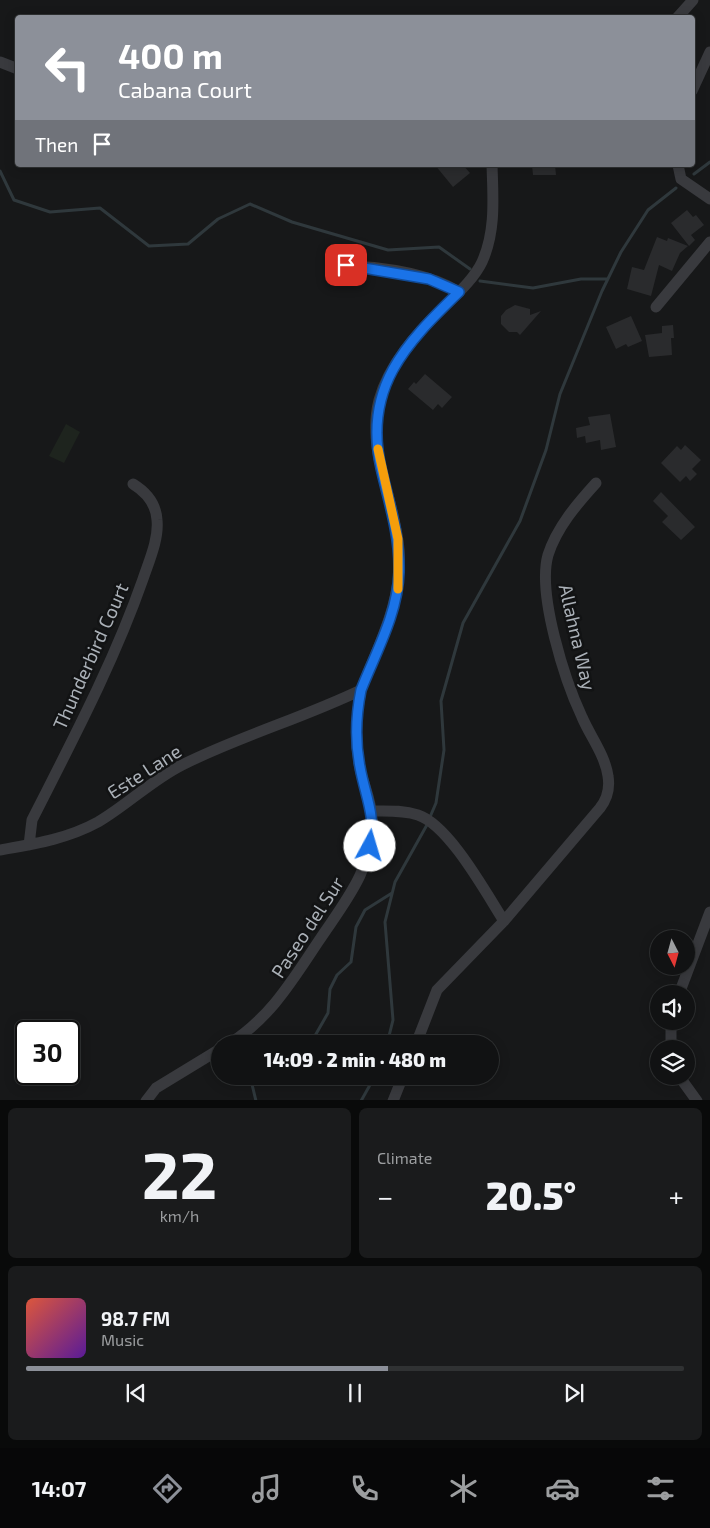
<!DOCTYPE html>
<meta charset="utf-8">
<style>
body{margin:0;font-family:"Exo 2",sans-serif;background:#1a1b1c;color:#f1f3f6;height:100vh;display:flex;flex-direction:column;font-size:19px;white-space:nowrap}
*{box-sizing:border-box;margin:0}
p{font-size:16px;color:#9c9ea0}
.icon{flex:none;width:28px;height:28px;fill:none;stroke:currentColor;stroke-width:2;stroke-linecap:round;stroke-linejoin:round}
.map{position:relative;height:1100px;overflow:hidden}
.sheet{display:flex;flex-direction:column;gap:8px;padding:8px;background:#090a0a;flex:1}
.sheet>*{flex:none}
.top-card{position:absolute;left:15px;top:15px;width:680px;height:152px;border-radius:5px;box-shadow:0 2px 12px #0003,0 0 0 1px #303233;background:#8c9099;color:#fff;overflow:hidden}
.needle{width:32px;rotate:174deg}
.tools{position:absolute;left:650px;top:930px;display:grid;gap:10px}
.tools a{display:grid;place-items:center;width:45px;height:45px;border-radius:50%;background:#111213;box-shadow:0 2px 12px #0003,0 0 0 1px #303233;font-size:25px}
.speed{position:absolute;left:15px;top:1020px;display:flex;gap:10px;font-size:25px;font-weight:700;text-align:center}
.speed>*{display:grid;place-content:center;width:65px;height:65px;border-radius:50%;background:#111213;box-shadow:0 2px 12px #0003,0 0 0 1px #303233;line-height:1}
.speed .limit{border:2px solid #111;border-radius:8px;background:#fff;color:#111}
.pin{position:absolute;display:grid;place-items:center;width:42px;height:42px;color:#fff;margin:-21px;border-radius:10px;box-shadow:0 2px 8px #0006}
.me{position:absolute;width:55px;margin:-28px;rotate:6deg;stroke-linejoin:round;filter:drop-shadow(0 0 4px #0008)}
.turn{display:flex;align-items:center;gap:18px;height:105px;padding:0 20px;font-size:22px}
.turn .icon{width:65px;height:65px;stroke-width:2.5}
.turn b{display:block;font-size:35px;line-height:42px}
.then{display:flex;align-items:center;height:48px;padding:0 20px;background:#0003;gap:10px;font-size:19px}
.big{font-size:38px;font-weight:800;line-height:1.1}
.sheet .widget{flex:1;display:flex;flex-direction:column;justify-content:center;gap:8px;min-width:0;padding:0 18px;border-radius:8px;background:#1a1b1c}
.sheet .dial{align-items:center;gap:0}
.dial b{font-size:65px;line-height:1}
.song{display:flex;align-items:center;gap:15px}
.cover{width:60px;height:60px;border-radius:8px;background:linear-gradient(135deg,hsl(10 70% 55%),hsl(270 70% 35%))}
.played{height:5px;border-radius:2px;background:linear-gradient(90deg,#8c9099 55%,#303233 55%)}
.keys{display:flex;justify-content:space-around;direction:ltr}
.heat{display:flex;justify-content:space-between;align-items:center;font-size:28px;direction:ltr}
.sheet .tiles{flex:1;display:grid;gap:8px;grid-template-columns:1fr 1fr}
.widget:last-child{grid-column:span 2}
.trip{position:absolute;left:211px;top:1035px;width:288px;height:50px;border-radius:25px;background:#111213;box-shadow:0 2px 12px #0003,0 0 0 1px #303233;font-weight:800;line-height:50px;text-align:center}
.tabs{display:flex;height:80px;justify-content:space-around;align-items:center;background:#070708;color:#9c9ea0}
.tabs .icon{width:35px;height:35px}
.tabs .current{color:#8c9099}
.tabs b{font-size:22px;color:#f1f3f6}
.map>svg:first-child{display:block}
</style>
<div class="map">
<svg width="710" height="1101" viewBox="0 0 710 1101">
<rect width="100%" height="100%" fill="#171819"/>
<path fill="#1e241e" d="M66,424L80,432L64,463L49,456Z"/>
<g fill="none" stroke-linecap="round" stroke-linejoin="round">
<path stroke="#2f383c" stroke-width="3" d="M0,171L14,200L50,212L100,208L149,246L188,244L218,219L250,204L292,222L388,250L439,247L470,269
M694,174L710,162
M480,281L533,288L581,279H607
M430,817L436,803L444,750L441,701L463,623L520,521L546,450L560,394L602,291L621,252L648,210L676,188
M307,1044L312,1041L328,1013L330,989L337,975L351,962L356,927L365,910L392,893
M387,1044L393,1020L385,922L395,882L428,823
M250,1076L256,1101
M361,1101L375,1076"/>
</g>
<path fill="#2a2b2d" d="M435,165H463L470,173L453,187Z
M532,165H555L556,175H533Z
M687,210L693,217L696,215L704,225L691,235L695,240L689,246L671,223Z
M657,237L667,241L668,238L688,246L680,253L672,271L659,265L651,296L627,289L632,267L644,270Z
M515,305L530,309V315L541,311L520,335L517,332H509L501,324V316L506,310Z
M631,316L642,341L628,347L626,344L616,349L606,327Z
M673,325L674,338H671L672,355L649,357L645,335L662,333V326Z
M425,374L452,397L442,408L438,404L433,410L408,389L414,382L416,384Z
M610,414L616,447L601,450L600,440L586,443L585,436L577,438L576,428L590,425L588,417Z
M685,445L701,460L692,469L697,474L690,481L686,476L680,482L661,463L677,446L681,450Z
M661,492L695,527L681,540L662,522L668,516L653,501Z"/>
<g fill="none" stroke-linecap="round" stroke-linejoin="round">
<path stroke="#393a3e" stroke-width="11" d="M677,18L693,0
M0,62L18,69
M692,91L710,52
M678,165L681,179L710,199
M333,265C371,266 426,271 459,292
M656,307L710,242
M372,811C387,811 403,810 418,815C449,825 486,893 504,921
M29,845L32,820C72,741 114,662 143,579C149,561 159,539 157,520C156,503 146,492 133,484
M0,850C34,844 67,839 98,822C127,805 152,780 182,765C240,736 303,718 361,690
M679,994L710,912
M229,1044C270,1018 292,981 318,942C343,904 374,869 372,820C372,802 364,786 360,769C355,743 356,715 361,690C379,644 403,600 399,549C395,499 366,451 379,400C389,364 416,334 443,308C456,295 474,279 482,262C496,231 493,198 492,165
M416,1044L437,990L504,921L600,808C607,799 610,788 608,776C605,755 590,736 582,717C565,681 537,594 548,555C557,527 577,504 596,483
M671,1049V1021
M679,1076L697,1101
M146,1101L156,1088L220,1049
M393,1101L403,1076"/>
</g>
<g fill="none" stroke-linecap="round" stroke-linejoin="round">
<g stroke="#114b97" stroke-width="12">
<path id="route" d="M346,265L429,279L459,292C405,344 363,388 381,468C389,503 400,536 399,572C398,613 376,652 361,690C356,715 355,742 360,767C365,796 376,814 370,846"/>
</g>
<use href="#route" stroke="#1a73e8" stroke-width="9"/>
<path stroke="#f59e0b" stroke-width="9" d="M378,449L398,539V589"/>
</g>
<g text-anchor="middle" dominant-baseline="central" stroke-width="5" stroke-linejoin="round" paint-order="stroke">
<g font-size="19" fill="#abb1b8" stroke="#121314">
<text transform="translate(578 637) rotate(77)">Allahna Way</text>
<text transform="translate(90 656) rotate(-66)">Thunderbird Court</text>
<text transform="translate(144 771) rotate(-33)">Este Lane</text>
<text transform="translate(307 927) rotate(-57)">Paseo del Sur</text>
</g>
</g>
</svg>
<div class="tools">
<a><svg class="needle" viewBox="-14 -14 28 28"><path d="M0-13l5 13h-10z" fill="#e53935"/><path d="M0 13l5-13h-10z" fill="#9c9ea0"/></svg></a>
<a><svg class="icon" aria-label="sound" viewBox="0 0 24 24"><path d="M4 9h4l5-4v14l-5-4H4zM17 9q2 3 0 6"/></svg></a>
<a><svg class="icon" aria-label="layers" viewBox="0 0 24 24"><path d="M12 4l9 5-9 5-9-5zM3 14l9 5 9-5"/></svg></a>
</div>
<div class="speed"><div class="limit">30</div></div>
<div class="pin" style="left:346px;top:265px;background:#d93025"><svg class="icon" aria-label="arrive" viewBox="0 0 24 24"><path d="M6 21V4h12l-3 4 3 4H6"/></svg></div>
<svg class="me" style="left:370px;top:846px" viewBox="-20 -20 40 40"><circle r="19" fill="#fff"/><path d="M0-13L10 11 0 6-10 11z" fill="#1a73e8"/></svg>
<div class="trip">14:09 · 2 min · 480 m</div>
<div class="top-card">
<div class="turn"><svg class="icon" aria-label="left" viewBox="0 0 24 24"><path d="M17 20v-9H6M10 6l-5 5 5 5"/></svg><div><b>400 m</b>Cabana Court</div></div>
<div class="then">Then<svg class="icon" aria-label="arrive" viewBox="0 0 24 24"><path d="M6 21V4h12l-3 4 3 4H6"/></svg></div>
</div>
</div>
<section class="sheet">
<div class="tiles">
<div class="widget dial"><b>22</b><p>km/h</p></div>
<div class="widget"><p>Climate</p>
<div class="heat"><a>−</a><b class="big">20.5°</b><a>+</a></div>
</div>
<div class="widget">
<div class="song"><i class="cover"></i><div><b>98.7 FM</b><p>Music</p></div></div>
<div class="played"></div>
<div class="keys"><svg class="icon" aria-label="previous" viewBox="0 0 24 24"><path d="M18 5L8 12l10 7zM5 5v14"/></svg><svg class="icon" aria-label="pause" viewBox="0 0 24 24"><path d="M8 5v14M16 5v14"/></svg><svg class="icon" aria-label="next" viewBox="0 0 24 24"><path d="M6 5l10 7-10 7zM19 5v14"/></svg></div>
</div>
</div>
</section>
<nav class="tabs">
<b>14:07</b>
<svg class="icon current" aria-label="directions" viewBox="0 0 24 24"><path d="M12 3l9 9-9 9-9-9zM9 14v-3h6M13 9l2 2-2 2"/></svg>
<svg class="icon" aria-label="music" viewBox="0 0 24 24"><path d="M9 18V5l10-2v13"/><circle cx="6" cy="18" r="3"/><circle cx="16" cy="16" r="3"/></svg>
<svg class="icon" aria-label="phone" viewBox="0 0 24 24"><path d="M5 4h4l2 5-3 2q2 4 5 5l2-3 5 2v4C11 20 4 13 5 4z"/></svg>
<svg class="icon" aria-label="climate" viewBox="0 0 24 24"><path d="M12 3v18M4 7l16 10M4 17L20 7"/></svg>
<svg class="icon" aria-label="car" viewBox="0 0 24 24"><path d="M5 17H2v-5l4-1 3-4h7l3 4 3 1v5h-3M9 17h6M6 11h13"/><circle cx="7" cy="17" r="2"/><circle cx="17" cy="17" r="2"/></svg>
<svg class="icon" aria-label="filters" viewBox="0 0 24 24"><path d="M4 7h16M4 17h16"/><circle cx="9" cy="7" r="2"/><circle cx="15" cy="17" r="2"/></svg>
</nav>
